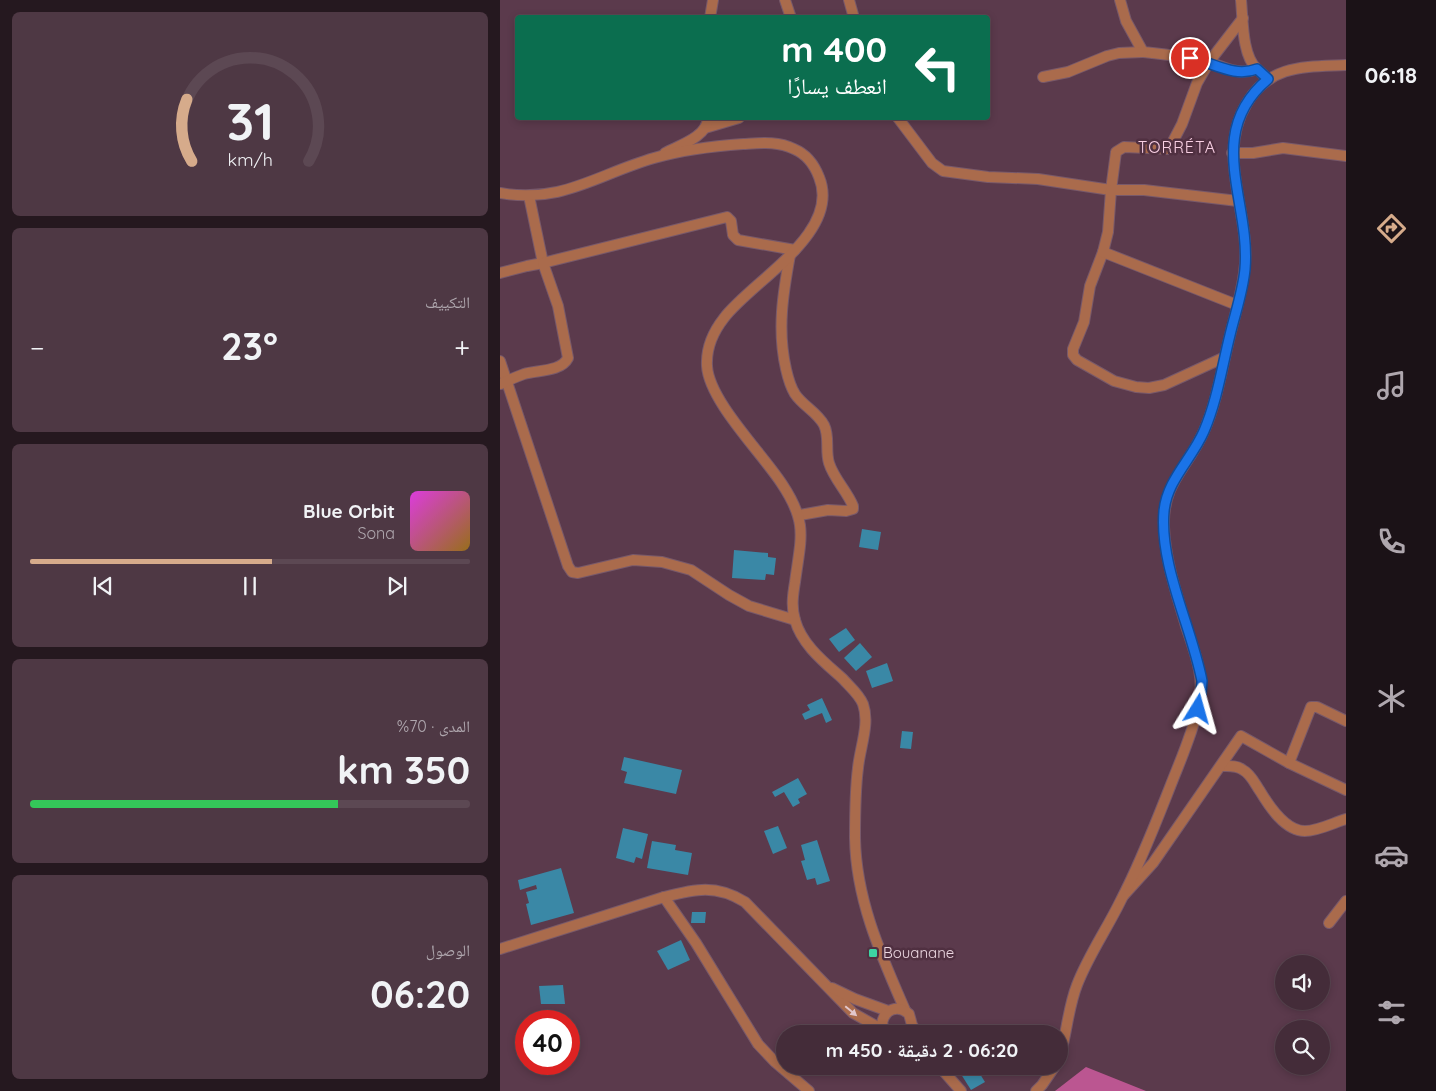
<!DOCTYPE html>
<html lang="ar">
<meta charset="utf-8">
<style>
:root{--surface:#442c39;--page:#4e3844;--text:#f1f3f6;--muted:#afa7ae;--line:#5c4853;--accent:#d6ab8b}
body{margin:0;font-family:Quicksand,"Noto Naskh Arabic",sans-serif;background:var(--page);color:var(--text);direction:rtl;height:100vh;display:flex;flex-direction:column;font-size:19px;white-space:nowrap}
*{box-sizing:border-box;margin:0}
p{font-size:16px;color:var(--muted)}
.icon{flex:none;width:28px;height:28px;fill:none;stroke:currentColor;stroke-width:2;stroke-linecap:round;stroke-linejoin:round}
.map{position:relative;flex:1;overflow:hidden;direction:ltr}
.panel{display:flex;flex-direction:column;gap:12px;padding:12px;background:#25181f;width:500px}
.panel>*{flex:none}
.banner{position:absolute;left:15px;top:15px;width:475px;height:105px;border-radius:5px;box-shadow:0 2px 8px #0003,0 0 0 1px var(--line);direction:rtl;background:#0b6e4f;color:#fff;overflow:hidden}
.tools{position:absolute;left:775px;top:955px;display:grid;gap:10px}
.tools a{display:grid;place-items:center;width:55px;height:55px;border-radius:50%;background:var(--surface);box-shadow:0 2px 8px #0003,0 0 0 1px var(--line);font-size:25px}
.speed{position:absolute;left:15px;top:1010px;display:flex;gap:10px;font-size:25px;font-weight:700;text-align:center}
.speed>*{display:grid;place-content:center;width:65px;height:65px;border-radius:50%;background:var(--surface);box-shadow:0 2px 8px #0003,0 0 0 1px var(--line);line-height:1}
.speed .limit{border:8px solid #d22;background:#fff;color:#111}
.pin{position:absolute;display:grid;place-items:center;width:42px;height:42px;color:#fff;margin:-21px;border:2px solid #fff;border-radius:50%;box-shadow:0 1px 5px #0007}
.me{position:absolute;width:55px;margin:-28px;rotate:8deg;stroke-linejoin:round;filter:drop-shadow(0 0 4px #0008)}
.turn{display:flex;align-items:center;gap:18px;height:105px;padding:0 20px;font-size:22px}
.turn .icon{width:65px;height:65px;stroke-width:2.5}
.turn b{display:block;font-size:35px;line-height:42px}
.big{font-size:38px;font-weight:700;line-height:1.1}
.panel .tile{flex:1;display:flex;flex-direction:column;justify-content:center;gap:8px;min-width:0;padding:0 18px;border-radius:8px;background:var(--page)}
.panel .dial{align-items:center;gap:0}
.dial svg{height:130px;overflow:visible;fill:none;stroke:var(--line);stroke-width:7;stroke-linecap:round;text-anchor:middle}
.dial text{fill:var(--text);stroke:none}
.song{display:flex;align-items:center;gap:15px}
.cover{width:60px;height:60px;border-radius:8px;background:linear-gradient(135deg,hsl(300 70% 55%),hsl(40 70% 35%))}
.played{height:5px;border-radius:2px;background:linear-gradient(90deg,var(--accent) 55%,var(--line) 55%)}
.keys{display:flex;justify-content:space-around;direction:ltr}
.heat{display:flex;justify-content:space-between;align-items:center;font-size:28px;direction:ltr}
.charge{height:8px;border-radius:4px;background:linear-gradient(90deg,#34c759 70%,var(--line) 0)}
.trip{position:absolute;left:276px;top:1025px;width:292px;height:50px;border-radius:25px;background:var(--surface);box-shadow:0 2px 8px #0003,0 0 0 1px var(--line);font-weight:700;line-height:50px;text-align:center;direction:rtl}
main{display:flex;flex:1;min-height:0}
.tabs{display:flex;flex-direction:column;width:90px;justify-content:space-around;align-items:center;background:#1b1217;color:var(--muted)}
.tabs .icon{width:35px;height:35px}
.tabs .selected{color:var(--accent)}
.tabs b{font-size:22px;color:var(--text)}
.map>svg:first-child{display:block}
</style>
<main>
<nav class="tabs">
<b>06:18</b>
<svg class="icon selected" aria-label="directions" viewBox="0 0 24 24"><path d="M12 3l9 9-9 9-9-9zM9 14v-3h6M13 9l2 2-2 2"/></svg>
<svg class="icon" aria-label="music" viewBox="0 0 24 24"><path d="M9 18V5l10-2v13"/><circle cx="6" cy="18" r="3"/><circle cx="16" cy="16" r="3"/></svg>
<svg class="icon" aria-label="phone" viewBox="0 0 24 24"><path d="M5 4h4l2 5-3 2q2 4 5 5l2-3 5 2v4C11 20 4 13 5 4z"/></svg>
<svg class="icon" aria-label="climate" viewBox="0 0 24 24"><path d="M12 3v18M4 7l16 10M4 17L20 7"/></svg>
<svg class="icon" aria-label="car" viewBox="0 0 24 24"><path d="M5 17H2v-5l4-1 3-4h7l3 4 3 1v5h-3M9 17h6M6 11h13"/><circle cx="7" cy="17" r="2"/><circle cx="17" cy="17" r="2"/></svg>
<svg class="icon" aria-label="filters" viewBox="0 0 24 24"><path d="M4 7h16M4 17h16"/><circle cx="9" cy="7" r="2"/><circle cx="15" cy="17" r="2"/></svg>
</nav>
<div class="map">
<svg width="846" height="1091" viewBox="0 0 846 1091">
<rect width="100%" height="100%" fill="#5b3a4c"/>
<path fill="#bb5691" d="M586,1067L646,1091H555Z"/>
<g fill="#3a88a6">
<path d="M362,529L381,532L378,550L359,547Z"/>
<path d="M234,550L268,553V557L276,558L274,575L266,574L265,580L232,578Z"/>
<path d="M346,628L355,640L339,652L329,639Z"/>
<path d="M360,643L372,657L356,671L344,658Z"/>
<path d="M387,663L393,681L372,688L366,671Z"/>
<path d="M322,698L332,720L326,723L322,713L305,720L302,714L310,710L307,705Z"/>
<path d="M402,731L413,732L411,749L400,748Z"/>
<path d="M124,757L182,770L176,794L124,783L127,772L121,770Z"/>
<path d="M298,778L307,794L298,799L300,803L293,807L284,792L275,797L272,792Z"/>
<path d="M278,826L287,848L273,854L264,831Z"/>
<path d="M123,828L148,834L142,859L136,857L134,863L116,858Z"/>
<path d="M317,840L330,881L317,885L315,878L307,880L301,861L305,860L301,845Z"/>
<path d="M152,841L176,845L175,850L192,853L188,875L147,868Z"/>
<path d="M61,868L74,913L31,925L26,904L29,903L26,892L37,889L36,885L20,890L18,880Z"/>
<path d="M192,912H206L205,923H191Z"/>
<path d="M181,940L190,960L168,970L157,951Z"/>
<path d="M63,985L65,1004H41L39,986Z"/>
<path d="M467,1066H475L485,1082L471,1090L459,1071Z"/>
</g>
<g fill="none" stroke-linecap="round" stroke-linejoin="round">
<g stroke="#78596a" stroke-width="12">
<g id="minor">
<path d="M285,0L291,18"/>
<path d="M349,0L354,18"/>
<path d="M620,0L626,21L643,52C662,54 682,56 701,60C721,64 735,77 757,69L768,79"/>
<path d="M741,0C743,20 742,56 757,69"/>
<path d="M210,18L213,0"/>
<path d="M543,77L568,72L607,56L619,53L643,52"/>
<path d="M398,118L432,163L443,171L488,177L538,179L611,190L616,152L624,147L669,149L682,124L697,83L709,62L743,18"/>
<path d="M205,128L239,118"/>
<path d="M165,153C180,145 207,137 208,118"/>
<path d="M732,153H753L783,148L846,156"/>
<path d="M603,252L590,286L584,322L573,349V355L577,360L614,381L636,387L649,388L664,385L725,357"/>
<path d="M290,255C283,293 277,330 286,369C288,378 290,386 295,394C303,406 317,412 324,425C330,437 325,450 329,463C334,479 347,491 353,506V509L346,511L328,510L300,515"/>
<path d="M0,273L27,266L43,263L29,196"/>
<path d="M737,305L603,252L608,232L611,190H644L738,201"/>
<path d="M0,361L68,566L72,572L78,573L133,560L162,562L191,570L229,595L249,606L295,620"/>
<path d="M1,384C8,380 16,377 24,374C37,370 61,372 68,358L58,306L43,263L227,217L231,221L233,235L238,240L295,250"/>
<path d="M789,763L811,707H817L846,721"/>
<path d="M721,766C728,766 737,765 743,770C751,774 755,784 760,791C769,806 785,831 805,831C818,831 833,823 846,819"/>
<path d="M624,895L653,863L741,736L789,763L846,790"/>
<path d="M164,897L196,943L258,1044L275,1062L309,1091"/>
<path d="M829,923L846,901"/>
<path d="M0,949L164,897C195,889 216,884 245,902L353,1013L383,1030"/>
<path d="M332,988L355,999L388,1011"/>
</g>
</g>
<g stroke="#78596a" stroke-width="12">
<g id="tertiary">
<path d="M0,193C62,204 98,174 154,158C182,150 214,146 243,144C261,143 278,141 294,149C306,154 314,164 319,177C342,233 252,281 224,318C213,332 206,348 207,366C209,401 262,453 282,484C308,523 301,537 295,582C293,594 291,607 295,620C302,645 324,662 343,679C350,687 359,694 363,704C370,724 360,747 358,768C355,791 355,815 355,838C356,900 381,955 405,1010"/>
<path d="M387,1034L382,1024C384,1009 398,1004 409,1014L412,1025L418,1034"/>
<path d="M560,1056C567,1032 568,1008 577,985C588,956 607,929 621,900C640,864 655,825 670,787C680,761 692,735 698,708C706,679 695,653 686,626C677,595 665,560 664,527C662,482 688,468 704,431C716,404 721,373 728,344C733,321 741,297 744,273C753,216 714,157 747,103C770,64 806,67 846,65"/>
<path d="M439,1066L461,1091"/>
<path d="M536,1091L542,1085L555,1066"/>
</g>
</g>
<use href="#minor" stroke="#aa6b4c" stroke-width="10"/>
<use href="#tertiary" stroke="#aa6b4c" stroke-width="10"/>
</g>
<defs><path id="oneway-solid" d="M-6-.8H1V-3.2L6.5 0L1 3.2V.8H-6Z" transform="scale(1.25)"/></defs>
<use fill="#e2c7cb" href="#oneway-solid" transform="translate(351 1011) rotate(40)"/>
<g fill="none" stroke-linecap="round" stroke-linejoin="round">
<g stroke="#114b97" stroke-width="12">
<path id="route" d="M690,58C713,62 733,78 757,69L768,79C703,134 751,201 745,269C743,291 735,314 730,335C722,367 717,401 704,431C692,459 667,480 664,511C659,565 692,628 702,681L701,694L698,709"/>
</g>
<use href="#route" stroke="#1a73e8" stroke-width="9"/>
</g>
<rect fill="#3dd4a3" stroke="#503041" stroke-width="2" x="368" y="948" width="10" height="10" rx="2.5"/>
<g text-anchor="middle" stroke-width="5" stroke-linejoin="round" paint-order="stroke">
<g font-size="15" fill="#ecd7e1" stroke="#503041" text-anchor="start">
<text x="383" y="958">Bouanane</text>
</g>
<g font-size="16" letter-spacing="1" fill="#f9d0e4" stroke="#503041">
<text x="677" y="153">TORRÉTA</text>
</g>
</g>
</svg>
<div class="tools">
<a><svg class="icon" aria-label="sound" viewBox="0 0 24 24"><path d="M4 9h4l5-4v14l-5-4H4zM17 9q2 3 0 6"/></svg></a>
<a><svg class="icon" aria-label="search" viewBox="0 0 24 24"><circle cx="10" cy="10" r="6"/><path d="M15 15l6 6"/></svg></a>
</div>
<div class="speed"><div class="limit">40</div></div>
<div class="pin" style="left:690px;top:58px;background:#d93025"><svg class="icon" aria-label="arrive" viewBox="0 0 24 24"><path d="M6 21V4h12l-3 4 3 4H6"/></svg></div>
<svg class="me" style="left:698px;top:709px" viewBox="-20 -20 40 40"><path d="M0-17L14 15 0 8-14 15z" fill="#1a73e8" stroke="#fff" stroke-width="4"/></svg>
<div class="trip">06:20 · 2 دقيقة · 450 m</div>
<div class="banner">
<div class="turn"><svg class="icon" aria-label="left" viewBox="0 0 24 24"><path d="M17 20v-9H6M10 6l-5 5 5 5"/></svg><div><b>400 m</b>انعطف يسارًا</div></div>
</div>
</div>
<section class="panel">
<div class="tile dial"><svg viewBox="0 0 100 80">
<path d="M14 69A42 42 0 1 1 86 69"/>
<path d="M14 69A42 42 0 0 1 11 31" stroke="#d6ab8b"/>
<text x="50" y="56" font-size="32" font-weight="700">31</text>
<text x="50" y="72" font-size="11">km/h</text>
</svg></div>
<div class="tile"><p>التكييف</p>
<div class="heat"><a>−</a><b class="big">23°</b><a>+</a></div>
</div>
<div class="tile">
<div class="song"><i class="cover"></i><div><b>Blue Orbit</b><p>Sona</p></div></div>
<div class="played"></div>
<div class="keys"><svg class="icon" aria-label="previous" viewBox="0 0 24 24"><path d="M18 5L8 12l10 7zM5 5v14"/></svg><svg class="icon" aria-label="pause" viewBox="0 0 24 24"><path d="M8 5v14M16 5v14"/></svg><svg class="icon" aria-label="next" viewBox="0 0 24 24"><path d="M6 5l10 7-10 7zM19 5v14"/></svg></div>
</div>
<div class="tile"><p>المدى · 70%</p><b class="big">350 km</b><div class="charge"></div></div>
<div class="tile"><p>الوصول</p><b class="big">06:20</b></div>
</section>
</main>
